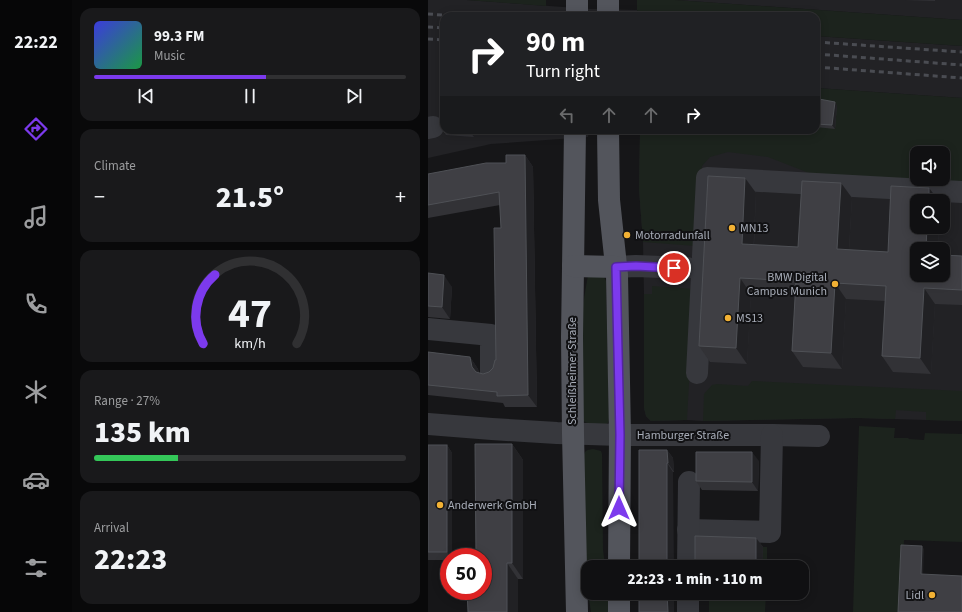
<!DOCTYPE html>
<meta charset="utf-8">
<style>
:root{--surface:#101012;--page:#19191b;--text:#f1f3f6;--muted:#9c9d9f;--line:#303032;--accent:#7c3aed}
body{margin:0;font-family:"Source Sans 3",sans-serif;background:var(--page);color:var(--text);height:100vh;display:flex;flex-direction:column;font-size:15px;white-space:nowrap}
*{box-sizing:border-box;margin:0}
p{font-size:13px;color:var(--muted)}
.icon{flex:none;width:22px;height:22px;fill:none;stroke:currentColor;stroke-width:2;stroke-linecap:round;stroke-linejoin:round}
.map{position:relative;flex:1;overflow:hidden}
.sheet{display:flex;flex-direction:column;gap:8px;padding:8px;background:#09090a;width:356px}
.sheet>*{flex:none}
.top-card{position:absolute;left:12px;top:12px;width:380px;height:122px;border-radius:12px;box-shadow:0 2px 10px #0003,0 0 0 1px var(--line);background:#202124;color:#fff;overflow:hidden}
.tools{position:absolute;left:482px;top:146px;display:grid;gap:8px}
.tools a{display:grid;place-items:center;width:40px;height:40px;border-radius:8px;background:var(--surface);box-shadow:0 2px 10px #0003,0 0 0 1px var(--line);font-size:20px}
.speed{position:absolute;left:12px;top:548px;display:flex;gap:8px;font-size:20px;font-weight:700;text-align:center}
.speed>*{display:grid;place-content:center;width:52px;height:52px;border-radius:50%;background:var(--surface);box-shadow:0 2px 10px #0003,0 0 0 1px var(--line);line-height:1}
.speed .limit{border:6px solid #d22;background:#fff;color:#111}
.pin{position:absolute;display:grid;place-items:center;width:34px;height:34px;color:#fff;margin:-17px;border:2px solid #fff;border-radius:50%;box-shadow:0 1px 4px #0007}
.me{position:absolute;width:44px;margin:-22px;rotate:0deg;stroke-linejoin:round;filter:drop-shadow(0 0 3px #0008)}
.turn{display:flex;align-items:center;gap:14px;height:84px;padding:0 20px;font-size:18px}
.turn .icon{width:52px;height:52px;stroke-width:2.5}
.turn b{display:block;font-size:28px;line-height:34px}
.lanes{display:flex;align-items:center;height:38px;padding:0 20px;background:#0003;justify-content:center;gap:20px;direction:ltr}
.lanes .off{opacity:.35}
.big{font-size:30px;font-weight:800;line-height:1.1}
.sheet .card{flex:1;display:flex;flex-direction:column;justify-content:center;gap:6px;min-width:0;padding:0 14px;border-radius:12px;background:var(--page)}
.sheet .dial{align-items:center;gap:0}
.dial svg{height:104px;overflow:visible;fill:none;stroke:var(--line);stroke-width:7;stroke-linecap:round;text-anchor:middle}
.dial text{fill:var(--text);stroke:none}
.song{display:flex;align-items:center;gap:12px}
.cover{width:48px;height:48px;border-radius:6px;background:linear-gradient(135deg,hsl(240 70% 55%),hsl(140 70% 35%))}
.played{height:4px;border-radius:2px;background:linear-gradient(90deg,var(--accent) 55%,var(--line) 55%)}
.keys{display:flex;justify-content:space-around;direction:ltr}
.heat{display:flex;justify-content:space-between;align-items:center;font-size:22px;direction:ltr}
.charge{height:6px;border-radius:3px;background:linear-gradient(90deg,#34c759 27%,var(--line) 0)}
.trip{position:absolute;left:153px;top:560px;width:228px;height:40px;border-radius:12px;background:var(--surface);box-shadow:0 2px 10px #0003,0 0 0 1px var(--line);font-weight:800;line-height:40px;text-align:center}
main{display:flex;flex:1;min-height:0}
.tabs{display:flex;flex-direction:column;width:72px;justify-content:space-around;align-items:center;background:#060607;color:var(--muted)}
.tabs .icon{width:28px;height:28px}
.tabs .current{color:var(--accent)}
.tabs b{font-size:18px;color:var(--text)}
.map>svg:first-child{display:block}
</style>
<main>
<nav class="tabs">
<b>22:22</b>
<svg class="icon current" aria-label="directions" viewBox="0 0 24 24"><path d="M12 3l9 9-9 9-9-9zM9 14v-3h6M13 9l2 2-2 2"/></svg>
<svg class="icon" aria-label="music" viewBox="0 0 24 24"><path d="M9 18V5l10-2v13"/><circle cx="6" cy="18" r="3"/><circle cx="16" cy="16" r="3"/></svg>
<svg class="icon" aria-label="phone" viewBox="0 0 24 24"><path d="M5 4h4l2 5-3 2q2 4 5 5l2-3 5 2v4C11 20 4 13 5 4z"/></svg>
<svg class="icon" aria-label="climate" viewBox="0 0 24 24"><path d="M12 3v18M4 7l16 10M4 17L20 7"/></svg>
<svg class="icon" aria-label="car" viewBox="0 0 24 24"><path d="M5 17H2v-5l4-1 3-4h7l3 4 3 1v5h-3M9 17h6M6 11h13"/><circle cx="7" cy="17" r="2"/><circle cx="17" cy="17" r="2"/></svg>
<svg class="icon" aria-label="filters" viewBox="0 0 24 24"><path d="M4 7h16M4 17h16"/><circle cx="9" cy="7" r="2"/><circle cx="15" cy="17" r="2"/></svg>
</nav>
<section class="sheet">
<div class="card">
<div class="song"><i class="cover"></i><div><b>99.3 FM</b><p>Music</p></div></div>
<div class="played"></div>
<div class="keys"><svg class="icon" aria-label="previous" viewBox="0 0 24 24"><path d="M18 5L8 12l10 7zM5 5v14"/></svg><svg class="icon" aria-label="pause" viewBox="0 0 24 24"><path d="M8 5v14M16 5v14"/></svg><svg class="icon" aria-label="next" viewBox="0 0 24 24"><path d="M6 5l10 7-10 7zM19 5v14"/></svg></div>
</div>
<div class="card"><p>Climate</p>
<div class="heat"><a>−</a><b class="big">21.5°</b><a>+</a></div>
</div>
<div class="card dial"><svg viewBox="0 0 100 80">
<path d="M14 69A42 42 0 1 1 86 69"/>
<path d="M14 69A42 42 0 0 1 23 16" stroke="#7c3aed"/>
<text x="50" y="56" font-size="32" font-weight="700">47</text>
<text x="50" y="72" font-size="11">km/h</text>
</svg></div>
<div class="card"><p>Range · 27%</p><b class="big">135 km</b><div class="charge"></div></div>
<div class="card"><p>Arrival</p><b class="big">22:23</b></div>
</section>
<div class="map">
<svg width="534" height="612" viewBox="0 0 534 612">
<rect width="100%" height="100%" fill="#161618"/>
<g fill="#222225" fill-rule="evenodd">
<path d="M0,0H39L163,9L209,10L211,16H16V130H161L160,137L63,144L0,158Z"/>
<path d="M237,0H534V20L247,0Z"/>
<path d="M388,36L534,46V98L388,88Z"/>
<path d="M212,130L534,143V421L430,418L275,421L259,420L223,421L218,416L216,408V294L215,242L211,189ZM489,153H515V179H489ZM489,201H515V227H489ZM489,249H515V275H489Z"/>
</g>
<g fill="#1c231d" fill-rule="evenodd">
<path d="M39,0H118V6Z"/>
<path d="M209,0H247L534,20V46L388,36V16H211L209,10Z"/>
<path d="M388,88L534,98V184L394,178L340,157L300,152L282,157L274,166L268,246L215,242L211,189L212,130H388ZM489,153H515V179H489Z"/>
<path d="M160,275H175L178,281L181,418L180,423C173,428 163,425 155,421V304Z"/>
<path d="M224,286L266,289L259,420L223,421L218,416L216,408V294H224Z"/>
<path d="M324,381L534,391V421L498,420V412L468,410L467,419L430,418L275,421L276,394L284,385L289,384L320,386Z"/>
<path d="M431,426L467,428L466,438H480L481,439L496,440L497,433L534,434V542L476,540L473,612H425Z"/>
<path d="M165,449L173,451L174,454L175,549L177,567H160V591L156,562V454C158,449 161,450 165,449Z"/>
<path d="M335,547H339V567H334Z"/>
<path d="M160,593H181V612H163Z"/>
<path d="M271,593H338L337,612H281V595H271Z"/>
</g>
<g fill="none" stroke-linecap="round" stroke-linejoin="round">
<g stroke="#37383d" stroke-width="22">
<path d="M0,128L5,127"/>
<path d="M188,267L208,266L259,268"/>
<path d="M0,329L63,335V373"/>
<path d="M269,373L279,178L534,192"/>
<path d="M0,424L64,429L129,433L192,435H344L391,436"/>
<path d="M260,530L342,532L344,435"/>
<path d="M260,567L261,482"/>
<path d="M260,593V612"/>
</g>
<g stroke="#53555c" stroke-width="22">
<path d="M180,0V16"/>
<path d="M149,16V0"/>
<path d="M147,130L144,337L145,434L149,612"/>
<path d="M180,130L181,200L189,275L192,435L191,567"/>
<path d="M145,266L188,267"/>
<path d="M191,612V593"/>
</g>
<g stroke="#4a4c52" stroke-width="3" stroke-dasharray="5 4" stroke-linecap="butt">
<path d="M0,14L28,16"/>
<path d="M0,27L16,28"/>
<path d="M0,39L16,40"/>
<path d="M388,42L534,52"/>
<path d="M388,54L534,65"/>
<path d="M388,67L534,78"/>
</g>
</g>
<g fill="#323236">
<path d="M477,0H507V1Z"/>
<path d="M409,105L407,129L388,127V111Z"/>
<path d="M16,130H46V137L18,135L16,132Z"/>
<path d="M97,155L105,167L109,407H77L75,403L0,395V352L42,357L50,369L51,373L55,374L61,372L65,368L68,360L73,228L72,205L0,218V174L78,163Z"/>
<path d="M280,176L317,178L328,193L326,245L370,247L374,181L413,183L424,198L421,250L460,252L463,186L501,188L511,201H489V227H511L510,249H489V275H515V255L534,256V305L507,304L503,374L465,372L454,356L457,301L418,299L414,369L375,367L364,351L367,296L323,294L319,364L282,362L271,346Z"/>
<path d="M0,273L24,287L22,319L0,317Z"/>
<path d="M84,444L95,460V579H90V612H40Z"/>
<path d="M0,445H19L24,453V557H21V560H0Z"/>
<path d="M239,450L245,458L246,472H245L211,567Z"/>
<path d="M331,461L330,491L274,490L268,481Z"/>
<path d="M328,538L335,547L334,567H268L267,565Z"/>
</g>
<g fill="#212124">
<path d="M407,102L409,105L407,129L404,125Z"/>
<path d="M44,130H46V137L43,133Z"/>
<path d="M97,155L105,167L109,407L100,395Z"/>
<path d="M317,178L328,193L325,259L314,244Z"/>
<path d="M413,183L424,198L420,265L409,249Z"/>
<path d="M501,188L511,201H501Z"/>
<path d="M499,227H511L510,249H498Z"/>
<path d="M16,275L24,287L22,319L14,307Z"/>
<path d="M312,278L323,294L319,364L308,348Z"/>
<path d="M407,283L418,299L414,369L403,353Z"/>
<path d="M496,288L507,304L503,374L492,358Z"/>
<path d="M42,357L50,369L52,379L44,367Z"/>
<path d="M84,444L95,460V579L84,563Z"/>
<path d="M19,445L24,453V557H22L19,552Z"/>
<path d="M239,450L245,458L246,472L240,463Z"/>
<path d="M324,452L331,461L330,491L324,482Z"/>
<path d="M239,463L245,472L246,567H239Z"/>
<path d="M328,538L335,547L334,567H328Z"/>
<path d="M494,546L496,549L495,577L493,574Z"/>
<path d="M79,563L90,579V612H79Z"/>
<path d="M239,593H246V612H240Z"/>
</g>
<g fill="#3f3f44" stroke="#4f5156">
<path d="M391,99L407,102L404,125L388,124V111H389Z"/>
<path d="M16,126V130H44L43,133L16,132Z"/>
<path d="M78,155H97L100,395L69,396V392L0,385V352L42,357L44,367L48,372L55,374L61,372L65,368L67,360H68L66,228H73L71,192L0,205V174L58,163H78Z"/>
<path d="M280,176L317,178L314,244L370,247L374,181L413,183L409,249L460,252L463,186L501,188V201H489V227H499L498,249H489V275H515V255L534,256V290L496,288L492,358L454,356L458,286L407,283L403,353L364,351L368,281L312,278L308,348L271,346Z"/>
<path d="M0,273L16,275L14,307L0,306Z"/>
<path d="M47,444H84V563H79V612H40L39,591H55V557H48Z"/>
<rect x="0" y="445" width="19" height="107"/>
<path d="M211,450H239L240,463H239V567H211Z"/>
<path d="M268,452H324V482L268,481Z"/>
<path d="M267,536L328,538V567L267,565Z"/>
<path d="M473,545L494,546L493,574L534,576V612H470Z"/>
<path d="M211,593H239L240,612H211Z"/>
</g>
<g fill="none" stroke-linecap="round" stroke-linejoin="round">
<g stroke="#51269a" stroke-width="10">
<path id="route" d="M191,508L192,435L188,267L208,266L246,268"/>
</g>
<use href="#route" stroke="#7c3aed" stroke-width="7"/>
</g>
<g fill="#f2b134" stroke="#111113" stroke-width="1.5">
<circle cx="304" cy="228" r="4"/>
<circle cx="199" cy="235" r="4"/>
<circle cx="407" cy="284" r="4"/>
<circle cx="300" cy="318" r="4"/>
<circle cx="12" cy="505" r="4"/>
<circle cx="504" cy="595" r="4"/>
</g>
<g text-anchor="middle" stroke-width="4" stroke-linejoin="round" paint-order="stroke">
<g font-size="12" fill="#a8adb8" stroke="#111113" text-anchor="start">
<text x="312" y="232">MN13</text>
<text x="207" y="239">Motorradunfall</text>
<text x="399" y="281" text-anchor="end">BMW Digital<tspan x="399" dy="14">Campus Munich</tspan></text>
<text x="308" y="322">MS13</text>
<text x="20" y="509">Anderwerk GmbH</text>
<text x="496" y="599" text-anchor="end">Lidl</text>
</g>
<g font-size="12" fill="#a8adb8" stroke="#111113">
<text transform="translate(144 371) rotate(-90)" y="4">Schleißheimer Straße</text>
<text x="255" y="439">Hamburger Straße</text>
</g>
</g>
</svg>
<div class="tools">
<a><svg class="icon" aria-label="sound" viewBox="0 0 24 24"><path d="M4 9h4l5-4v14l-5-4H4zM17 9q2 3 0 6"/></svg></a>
<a><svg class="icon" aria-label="search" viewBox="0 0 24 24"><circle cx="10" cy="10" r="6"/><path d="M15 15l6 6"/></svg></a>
<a><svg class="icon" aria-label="layers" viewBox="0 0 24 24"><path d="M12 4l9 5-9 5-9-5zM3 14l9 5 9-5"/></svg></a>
</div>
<div class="speed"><div class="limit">50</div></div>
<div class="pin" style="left:246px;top:268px;background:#d93025"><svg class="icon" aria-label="arrive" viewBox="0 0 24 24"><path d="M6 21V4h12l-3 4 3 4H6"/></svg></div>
<svg class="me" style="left:191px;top:508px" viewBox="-20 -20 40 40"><path d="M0-17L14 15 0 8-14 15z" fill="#7c3aed" stroke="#fff" stroke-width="4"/></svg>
<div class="trip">22:23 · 1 min · 110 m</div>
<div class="top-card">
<div class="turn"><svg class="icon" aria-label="right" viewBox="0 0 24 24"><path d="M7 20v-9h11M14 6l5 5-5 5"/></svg><div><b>90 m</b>Turn right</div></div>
<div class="lanes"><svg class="icon off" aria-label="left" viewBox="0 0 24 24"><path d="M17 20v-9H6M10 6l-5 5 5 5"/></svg><svg class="icon off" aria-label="ahead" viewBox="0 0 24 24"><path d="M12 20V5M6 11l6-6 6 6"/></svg><svg class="icon off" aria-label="ahead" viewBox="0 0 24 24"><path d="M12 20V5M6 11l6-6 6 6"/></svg><svg class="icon" aria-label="right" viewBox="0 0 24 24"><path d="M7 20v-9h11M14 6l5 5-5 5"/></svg></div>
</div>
</div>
</main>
